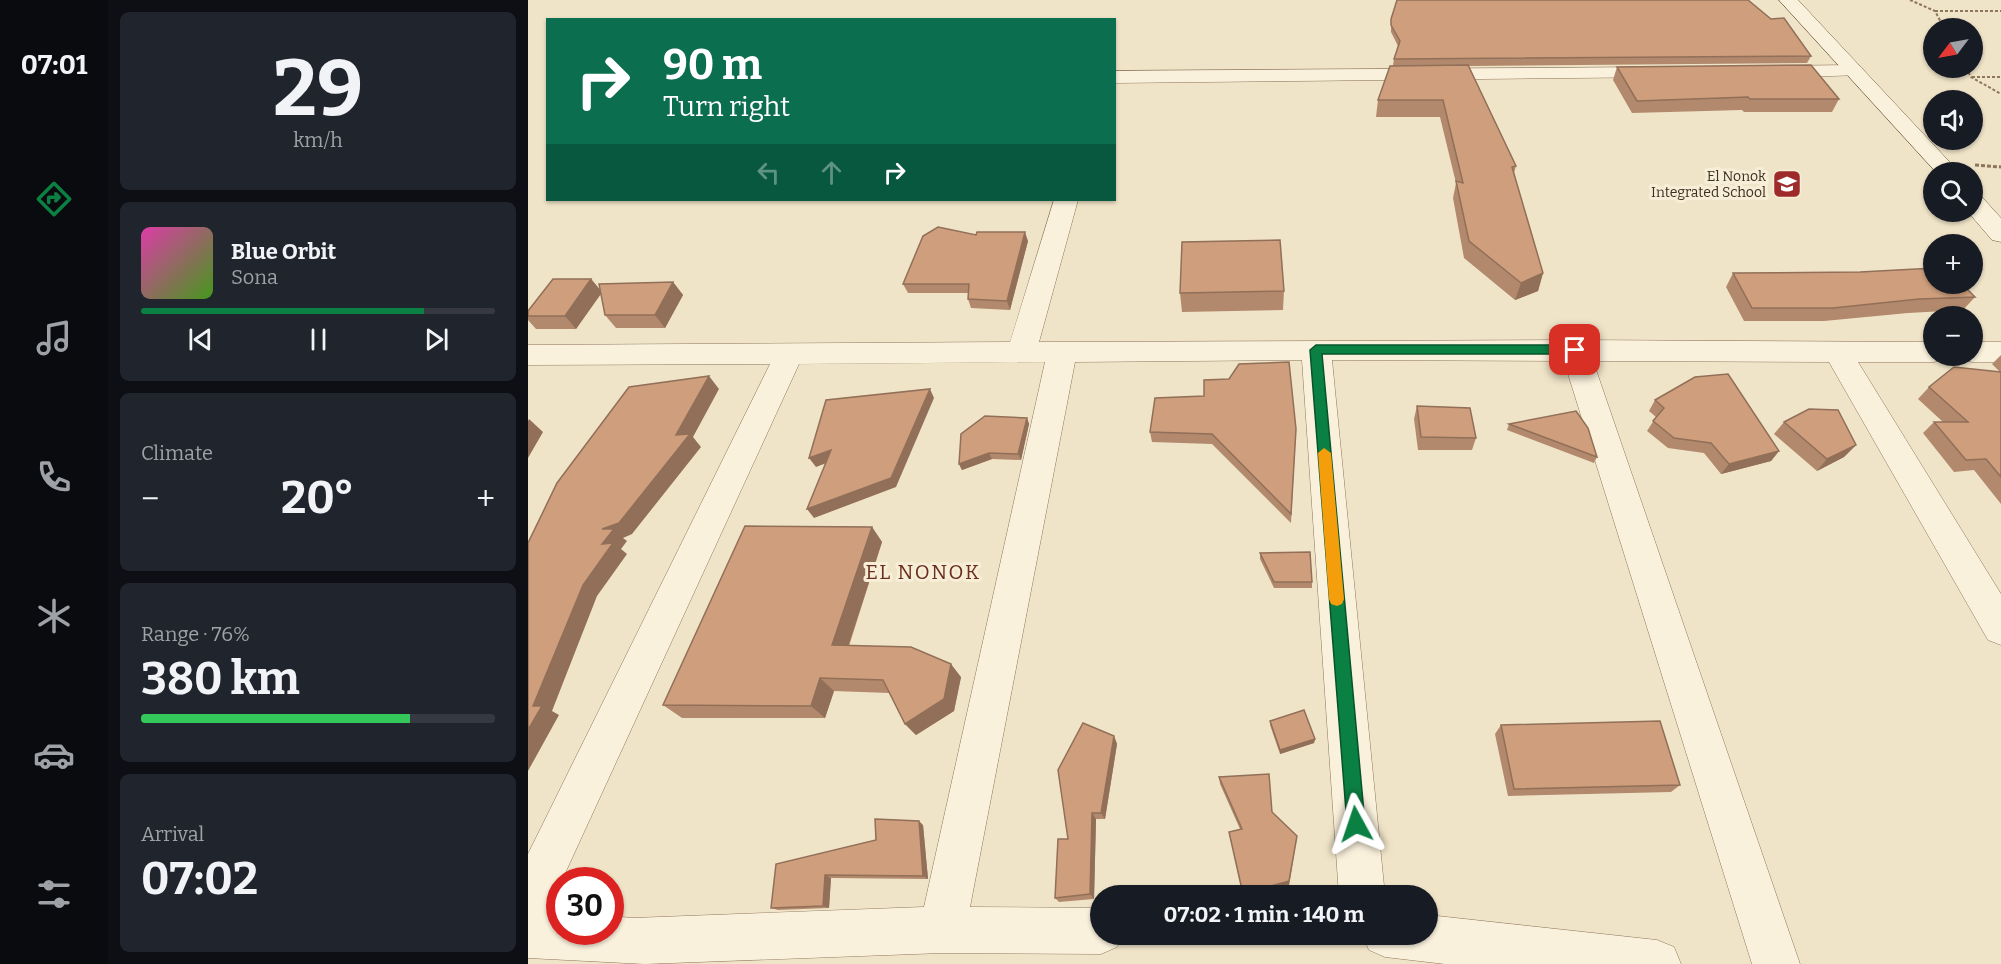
<!DOCTYPE html>
<meta charset="utf-8">
<style>
:root{--surface:#171b24;--page:#20242c;--text:#f1f3f6;--muted:#9ea1a6;--line:#363941;--accent:#0b8043}
body{margin:0;font-family:Bitter,serif;background:var(--page);color:var(--text);height:100vh;display:flex;flex-direction:column;font-size:22px;white-space:nowrap}
*{box-sizing:border-box;margin:0}
p{font-size:20px;color:var(--muted)}
.icon{flex:none;width:33px;height:33px;fill:none;stroke:currentColor;stroke-width:2;stroke-linecap:round;stroke-linejoin:round}
.map{position:relative;flex:1;overflow:hidden}
.drawer{display:flex;flex-direction:column;gap:12px;padding:12px;background:#0d0f14;width:420px}
.drawer>*{flex:none}
.guide{position:absolute;left:18px;top:18px;width:570px;height:183px;border-radius:0px;box-shadow:0 2px 4px #0004;background:#0b6e4f;color:#fff;overflow:hidden}
.needle{width:39px;rotate:238deg}
.fabs{position:absolute;left:1395px;top:18px;display:grid;gap:12px}
.fabs a{display:grid;place-items:center;width:60px;height:60px;border-radius:50%;background:var(--surface);box-shadow:0 2px 4px #0004;font-size:30px}
.speed{position:absolute;left:18px;top:867px;display:flex;gap:12px;font-size:30px;font-weight:700;text-align:center}
.speed>*{display:grid;place-content:center;width:78px;height:78px;border-radius:50%;background:var(--surface);box-shadow:0 2px 4px #0004;line-height:1}
.speed .limit{border:9px solid #d22;background:#fff;color:#111}
.pin{position:absolute;display:grid;place-items:center;width:51px;height:51px;color:#fff;margin:-26px;border-radius:12px;box-shadow:0 3px 9px #0006}
.me{position:absolute;width:66px;margin:-33px;rotate:355deg;stroke-linejoin:round;filter:drop-shadow(0 0 4px #0008)}
.turn{display:flex;align-items:center;gap:21px;height:126px;padding:0 18px;font-size:27px}
.turn .icon{width:78px;height:78px;stroke-width:2.5}
.turn b{display:block;font-size:42px;line-height:51px}
.lanes{display:flex;align-items:center;height:57px;padding:0 18px;background:#0003;justify-content:center;gap:30px;direction:ltr}
.lanes .off{opacity:.35}
.big{font-size:45px;font-weight:700;line-height:1.1}
.drawer .tile{flex:1;display:flex;flex-direction:column;justify-content:center;gap:9px;min-width:0;padding:0 21px;border-radius:9px;background:var(--page)}
.drawer .dial{align-items:center;gap:0}
.dial b{font-size:78px;line-height:1}
.song{display:flex;align-items:center;gap:18px}
.cover{width:72px;height:72px;border-radius:9px;background:linear-gradient(135deg,hsl(320 70% 55%),hsl(100 70% 35%))}
.played{height:6px;border-radius:3px;background:linear-gradient(90deg,var(--accent) 80%,var(--line) 80%)}
.keys{display:flex;justify-content:space-around;direction:ltr}
.heat{display:flex;justify-content:space-between;align-items:center;font-size:33px;direction:ltr}
.charge{height:9px;border-radius:4px;background:linear-gradient(90deg,#34c759 76%,var(--line) 0)}
.trip{position:absolute;left:562px;top:885px;width:348px;height:60px;border-radius:30px;background:var(--surface);box-shadow:0 2px 4px #0004;font-weight:700;line-height:60px;text-align:center}
main{display:flex;flex:1;min-height:0}
.tab-bar{display:flex;flex-direction:column;width:108px;justify-content:space-around;align-items:center;background:#090b0e;color:var(--muted)}
.tab-bar .icon{width:42px;height:42px}
.tab-bar .active{color:var(--accent)}
.tab-bar b{font-size:27px;color:var(--text)}
.map>svg:first-child{display:block}
</style>
<main>
<nav class="tab-bar">
<b>07:01</b>
<svg class="icon active" aria-label="directions" viewBox="0 0 24 24"><path d="M12 3l9 9-9 9-9-9zM9 14v-3h6M13 9l2 2-2 2"/></svg>
<svg class="icon" aria-label="music" viewBox="0 0 24 24"><path d="M9 18V5l10-2v13"/><circle cx="6" cy="18" r="3"/><circle cx="16" cy="16" r="3"/></svg>
<svg class="icon" aria-label="phone" viewBox="0 0 24 24"><path d="M5 4h4l2 5-3 2q2 4 5 5l2-3 5 2v4C11 20 4 13 5 4z"/></svg>
<svg class="icon" aria-label="climate" viewBox="0 0 24 24"><path d="M12 3v18M4 7l16 10M4 17L20 7"/></svg>
<svg class="icon" aria-label="car" viewBox="0 0 24 24"><path d="M5 17H2v-5l4-1 3-4h7l3 4 3 1v5h-3M9 17h6M6 11h13"/><circle cx="7" cy="17" r="2"/><circle cx="17" cy="17" r="2"/></svg>
<svg class="icon" aria-label="filters" viewBox="0 0 24 24"><path d="M4 7h16M4 17h16"/><circle cx="9" cy="7" r="2"/><circle cx="15" cy="17" r="2"/></svg>
</nav>
<section class="drawer">
<div class="tile dial"><b>29</b><p>km/h</p></div>
<div class="tile">
<div class="song"><i class="cover"></i><div><b>Blue Orbit</b><p>Sona</p></div></div>
<div class="played"></div>
<div class="keys"><svg class="icon" aria-label="previous" viewBox="0 0 24 24"><path d="M18 5L8 12l10 7zM5 5v14"/></svg><svg class="icon" aria-label="pause" viewBox="0 0 24 24"><path d="M8 5v14M16 5v14"/></svg><svg class="icon" aria-label="next" viewBox="0 0 24 24"><path d="M6 5l10 7-10 7zM19 5v14"/></svg></div>
</div>
<div class="tile"><p>Climate</p>
<div class="heat"><a>−</a><b class="big">20°</b><a>+</a></div>
</div>
<div class="tile"><p>Range · 76%</p><b class="big">380 km</b><div class="charge"></div></div>
<div class="tile"><p>Arrival</p><b class="big">07:02</b></div>
</section>
<div class="map">
<svg width="1473" height="964" viewBox="0 0 1473 964">
<rect width="100%" height="100%" fill="#f0e4c8"/>
<g fill="none" stroke-linecap="round" stroke-linejoin="round">
<g stroke="#8d765c" stroke-width="1">
<g id="street">
<path d="M1326,65L1333,67L1336,71L1333,75L1244,78L1237,76L1234,72L1237,68L1244,66Z"/>
<path d="M1132,67L1139,69L1142,73L1139,77L586,83V71Z"/>
<path d="M526,200H550L511,342L1047,340L1406,342V356H1418L1416,359L1406,362H1330L1473,594V645L1460,640L1301,362L1065,361L1272,964H1224L1036,361L804,360L857,896H811L774,360L547,362L442,907L573,908V934H595L589,947L573,954L414,953L117,964L0,958V854L242,364L0,365V345L482,342ZM517,362L396,907L105,918L82,916V932H32V913H19L32,886V880H34L271,364Z"/>
<path d="M1444,342H1473V362H1444L1434,359L1432,356H1444Z"/>
<path d="M900,915L1129,940L1146,947L1153,964H917L857,957L841,950L834,934H900Z"/>
</g>
</g>
<g stroke="#6f573f" stroke-width="1">
<g id="secondary">
<path d="M1251,0H1270L1431,172H1408Z"/>
<path d="M1444,194L1453,196L1473,218V242L1464,240L1440,212H1444Z"/>
</g>
</g>
<g stroke="#8d765c" stroke-width="2" stroke-dasharray="3 2" stroke-linecap="butt">
<path d="M1382,0L1407,11L1416,28"/>
<path d="M1407,11H1473"/>
<path d="M1438,68L1443,77L1473,94"/>
<path d="M1444,77H1473"/>
</g>
<path stroke="#8d765c" stroke-width="3" stroke-dasharray="4 2" stroke-linecap="butt" d="M1447,165L1473,167"/>
<use href="#street" fill="#faf1dc" fill-rule="evenodd"/>
<use href="#secondary" fill="#faf1dc" fill-rule="evenodd"/>
</g>
<g fill="#b2896c">
<path d="M863,19L1283,56L1279,63L941,66L988,166L986,173L1015,273L1010,291L987,300L936,258L925,198L928,183L912,117H848L850,100L865,65L866,59L870,46L863,32Z"/>
<path d="M1089,67L1311,99L1304,112H1216L1214,110L1104,113L1085,80Z"/>
<path d="M448,235L500,241L482,310L443,308L440,299V293H380L375,284Z"/>
<path d="M1205,273L1447,297L1435,310L1380,313L1296,321H1216L1198,287Z"/>
<path d="M63,279L72,290L145,282L155,295L137,328H88L77,315L73,294L48,329H8L0,320V311Z"/>
<path d="M756,291L755,310L654,312L652,293Z"/>
<path d="M1473,355V504L1446,470L1426,472L1395,433L1406,422H1415L1390,399L1401,387L1472,372L1464,364Z"/>
<path d="M1127,400L1251,451L1243,461L1193,474L1176,453L1140,448L1119,431L1128,417L1121,411Z"/>
<path d="M889,406L948,438L944,450H890L886,419Z"/>
<path d="M499,418L501,424L493,460L464,459L434,470L431,464Z"/>
<path d="M1256,422L1328,445L1316,457L1289,471L1246,434Z"/>
<path d="M981,424L1069,457L1066,463L979,430Z"/>
<path d="M768,429L763,523L684,444L624,442L622,432Z"/>
<path d="M344,527L354,542L321,646L433,677L426,711L388,735L377,724L361,693L306,691L297,718H154L135,705Z"/>
<path d="M732,553L784,582V588H746L732,559Z"/>
<path d="M742,721L787,739L786,743L752,754L742,725Z"/>
<path d="M973,725L1152,785L1143,792L980,796L967,734Z"/>
<path d="M586,736L589,744L577,819H568L566,899L531,902L527,898Z"/>
<path d="M691,777L744,812L761,886L726,896H715L701,832L712,829L692,784Z"/>
<path d="M395,825L400,879L303,878L301,908L250,910L243,908L348,840Z"/>
</g>
<g fill="#916f58">
<path d="M497,232L500,241L482,310L479,301Z"/>
<path d="M1015,273L1010,291L987,300L993,283Z"/>
<path d="M63,279L74,292L48,329L37,316Z"/>
<path d="M145,282L155,295L137,328L127,315Z"/>
<path d="M181,376L191,389L165,437L173,447L104,534L95,538L99,541L93,549L99,554L69,596L24,711L31,715L0,771V730L5,706L55,585L74,544V529Z"/>
<path d="M402,389L406,398L368,487L286,518L279,509Z"/>
<path d="M499,418L501,424L493,460L490,454Z"/>
<path d="M1,419L15,432L0,458V421Z"/>
<path d="M1328,445L1316,457L1289,471L1299,459Z"/>
<path d="M303,450L309,459L288,467L281,458Z"/>
<path d="M1251,451L1243,461L1193,474L1201,464Z"/>
<path d="M461,453L464,459L434,470L431,464Z"/>
<path d="M344,527L354,542L316,659L304,645Z"/>
<path d="M423,664L433,677L426,711L388,735L377,724Z"/>
<path d="M292,678L306,691L297,718L283,706Z"/>
<path d="M586,736L589,744L577,819L573,813Z"/>
<path d="M787,739L786,743L752,754V750Z"/>
<path d="M564,813L568,819L566,899L562,894Z"/>
<path d="M391,821L395,825L400,879L395,876Z"/>
<path d="M769,836L761,886L726,896H715V894Z"/>
<path d="M297,875L303,878L301,908L295,906Z"/>
</g>
<g fill="#cf9f7d" stroke="#916f58" stroke-width="1.5">
<path d="M869,0H1220L1243,19L1256,18L1283,56L866,59L872,41L863,25V19Z"/>
<path d="M940,65L988,166L984,167L1015,273L993,283L941,241L928,181L935,183L915,100H850L862,66Z"/>
<path d="M1283,65L1311,99H1222L1220,97L1109,101L1089,67Z"/>
<path d="M410,227L448,235L449,232H497L479,301L440,299L441,284H375L395,236Z"/>
<path d="M752,240L756,291L652,293L654,242Z"/>
<path d="M1406,268V284H1434L1447,297L1391,299L1305,308H1224L1205,273L1332,272Z"/>
<path d="M25,279H63L37,316H0V311Z"/>
<path d="M145,282L127,315H77L71,284Z"/>
<path d="M761,362L768,429L763,514L684,434L622,432L627,398L676,396V380L701,379L711,364Z"/>
<path d="M1426,367L1473,372V477L1458,459L1438,460L1406,422H1440L1401,387Z"/>
<path d="M1200,374L1251,451L1201,464L1183,443L1146,438L1125,421L1136,408L1127,400L1167,377Z"/>
<path d="M181,376L148,435L162,434L91,523L74,529H86L74,544L85,543L55,585L5,706H14L0,730V543L29,483L101,387Z"/>
<path d="M402,389L363,478L279,509L303,450L281,458L298,400Z"/>
<path d="M889,406L942,408L948,438L893,437Z"/>
<path d="M1281,409L1310,410L1328,445L1299,459L1256,422Z"/>
<path d="M1048,411L1060,428L1069,457L981,424Z"/>
<path d="M457,416L499,418L490,454L461,453L431,464L433,434Z"/>
<path d="M217,526L344,527L304,645L383,647L423,664L416,699L377,724L355,680L292,678L283,706L135,705Z"/>
<path d="M782,552L784,582H746L732,553Z"/>
<path d="M776,710L787,739L752,750L742,721Z"/>
<path d="M1132,721L1152,785L986,789L973,725Z"/>
<path d="M555,723L586,736L573,813H564L562,894L527,898L530,839H540L530,770Z"/>
<path d="M741,774L744,812L769,836L761,881L715,894L701,832L714,829L691,777Z"/>
<path d="M347,819L391,821L395,876L297,875L295,906L243,908L248,864L348,840Z"/>
</g>
<path fill="#0b8043" stroke="#07532c" stroke-width="1.5" d="M788,345H1047L1053,350L1047,354H794L837,824L834,831L828,833L822,831L819,824L782,350Z"/>
<path fill="#f59e0b" d="M796,448L803,453L816,599L814,604L809,606L803,604L801,599L790,453Z"/>
<defs>
<g id="school-square" transform="scale(1.5)"><rect x="-9" y="-9" width="18" height="18" rx="4" fill="#9e2a2b" stroke="#f7eed8"/><path d="M0-5L7-2L0 1L-7-2ZM-4 1L0 2.5L4 1V4Q0 6-4 4Z" fill="#fff"/></g>
</defs>
<g fill-rule="evenodd">
<use href="#school-square" x="1259" y="184"/>
</g>
<g text-anchor="middle" stroke-width="6" stroke-linejoin="round" paint-order="stroke">
<g font-size="14" fill="#3d2e20" stroke="#f7eed8" text-anchor="end">
<text x="1238" y="181">El Nonok<tspan x="1238" dy="16">Integrated School</tspan></text>
</g>
<g font-size="20" letter-spacing="1.5" fill="#6b2e1e" stroke="#f7eed8">
<text x="395" y="579">EL NONOK</text>
</g>
</g>
</svg>
<div class="fabs">
<a><svg class="needle" viewBox="-14 -14 28 28"><path d="M0-13l5 13h-10z" fill="#e53935"/><path d="M0 13l5-13h-10z" fill="#9ea1a6"/></svg></a>
<a><svg class="icon" aria-label="sound" viewBox="0 0 24 24"><path d="M4 9h4l5-4v14l-5-4H4zM17 9q2 3 0 6"/></svg></a>
<a><svg class="icon" aria-label="search" viewBox="0 0 24 24"><circle cx="10" cy="10" r="6"/><path d="M15 15l6 6"/></svg></a>
<a>+</a>
<a>−</a>
</div>
<div class="speed"><div class="limit">30</div></div>
<div class="pin" style="left:1047px;top:350px;background:#d93025"><svg class="icon" aria-label="arrive" viewBox="0 0 24 24"><path d="M6 21V4h12l-3 4 3 4H6"/></svg></div>
<svg class="me" style="left:828px;top:824px" viewBox="-20 -20 40 40"><path d="M0-17L14 15 0 8-14 15z" fill="#0b8043" stroke="#fff" stroke-width="4"/></svg>
<div class="trip">07:02 · 1 min · 140 m</div>
<div class="guide">
<div class="turn"><svg class="icon" aria-label="right" viewBox="0 0 24 24"><path d="M7 20v-9h11M14 6l5 5-5 5"/></svg><div><b>90 m</b>Turn right</div></div>
<div class="lanes"><svg class="icon off" aria-label="left" viewBox="0 0 24 24"><path d="M17 20v-9H6M10 6l-5 5 5 5"/></svg><svg class="icon off" aria-label="ahead" viewBox="0 0 24 24"><path d="M12 20V5M6 11l6-6 6 6"/></svg><svg class="icon" aria-label="right" viewBox="0 0 24 24"><path d="M7 20v-9h11M14 6l5 5-5 5"/></svg></div>
</div>
</div>
</main>
